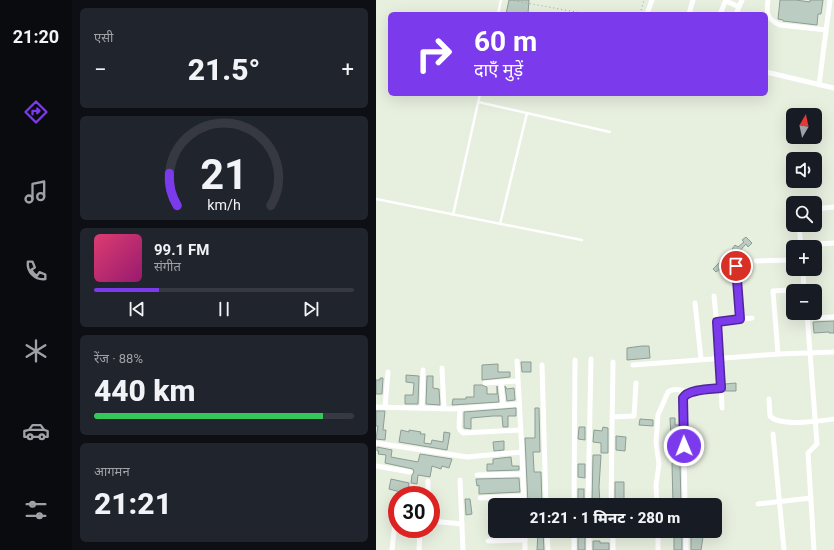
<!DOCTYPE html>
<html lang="hi">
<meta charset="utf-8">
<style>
:root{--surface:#171b24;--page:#20242c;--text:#f1f3f6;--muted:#9ea1a6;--line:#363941;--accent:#7c3aed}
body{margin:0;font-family:Roboto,"Noto Sans Devanagari",sans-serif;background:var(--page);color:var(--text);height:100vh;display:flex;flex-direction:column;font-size:15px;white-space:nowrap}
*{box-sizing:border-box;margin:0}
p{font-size:13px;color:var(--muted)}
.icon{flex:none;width:22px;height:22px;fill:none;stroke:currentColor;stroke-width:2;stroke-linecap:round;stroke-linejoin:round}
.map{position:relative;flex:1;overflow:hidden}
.sheet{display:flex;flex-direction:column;gap:8px;padding:8px;background:#0d0f14;width:304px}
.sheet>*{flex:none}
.guide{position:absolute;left:12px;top:12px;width:380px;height:84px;border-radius:6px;box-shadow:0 4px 16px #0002;background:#7c3aed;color:#fff;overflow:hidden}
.needle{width:26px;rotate:9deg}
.buttons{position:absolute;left:410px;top:108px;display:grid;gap:8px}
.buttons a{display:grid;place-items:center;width:36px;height:36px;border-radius:6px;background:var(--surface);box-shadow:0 4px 16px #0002;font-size:20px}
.speed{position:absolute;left:12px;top:486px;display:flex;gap:8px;font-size:20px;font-weight:700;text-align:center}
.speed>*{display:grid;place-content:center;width:52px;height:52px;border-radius:50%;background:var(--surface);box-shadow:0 4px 16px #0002;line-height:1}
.speed .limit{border:6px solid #d22;background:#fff;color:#111}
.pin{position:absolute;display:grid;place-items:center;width:34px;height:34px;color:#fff;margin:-17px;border:2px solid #fff;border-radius:50%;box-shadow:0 1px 4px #0007}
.me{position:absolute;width:44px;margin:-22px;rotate:359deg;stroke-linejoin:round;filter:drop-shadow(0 0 3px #0008)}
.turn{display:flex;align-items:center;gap:14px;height:84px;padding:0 20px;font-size:18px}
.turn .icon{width:52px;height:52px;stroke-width:2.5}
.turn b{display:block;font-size:28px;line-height:34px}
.big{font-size:30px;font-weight:800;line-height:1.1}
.sheet .widget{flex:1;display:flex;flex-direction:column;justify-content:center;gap:6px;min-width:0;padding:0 14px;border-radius:6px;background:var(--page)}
.sheet .dial{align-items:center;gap:0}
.dial svg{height:104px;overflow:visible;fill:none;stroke:var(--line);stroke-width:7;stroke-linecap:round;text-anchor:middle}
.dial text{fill:var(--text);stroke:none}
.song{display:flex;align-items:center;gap:12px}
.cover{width:48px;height:48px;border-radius:6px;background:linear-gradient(135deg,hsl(340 70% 55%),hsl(320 70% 35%))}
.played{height:4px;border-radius:2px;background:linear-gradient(90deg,var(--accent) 25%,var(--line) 25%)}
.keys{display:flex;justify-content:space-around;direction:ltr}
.heat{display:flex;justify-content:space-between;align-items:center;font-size:22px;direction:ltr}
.charge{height:6px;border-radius:3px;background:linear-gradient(90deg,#34c759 88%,var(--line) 0)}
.trip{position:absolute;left:112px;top:498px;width:234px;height:40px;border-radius:6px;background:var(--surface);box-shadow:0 4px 16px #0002;font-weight:800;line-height:40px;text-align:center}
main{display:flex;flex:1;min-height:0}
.tabs{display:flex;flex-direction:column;width:72px;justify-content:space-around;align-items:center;background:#090b0e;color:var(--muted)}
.tabs .icon{width:28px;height:28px}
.tabs .on{color:var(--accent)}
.tabs b{font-size:18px;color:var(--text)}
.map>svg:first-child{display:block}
</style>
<main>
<nav class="tabs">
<b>21:20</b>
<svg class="icon on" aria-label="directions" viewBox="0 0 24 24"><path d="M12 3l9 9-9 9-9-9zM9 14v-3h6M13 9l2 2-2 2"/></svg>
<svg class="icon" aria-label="music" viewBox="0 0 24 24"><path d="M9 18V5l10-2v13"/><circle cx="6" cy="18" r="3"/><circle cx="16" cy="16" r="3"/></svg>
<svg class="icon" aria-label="phone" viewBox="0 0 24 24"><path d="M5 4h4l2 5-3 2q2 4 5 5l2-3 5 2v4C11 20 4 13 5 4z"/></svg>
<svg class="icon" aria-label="climate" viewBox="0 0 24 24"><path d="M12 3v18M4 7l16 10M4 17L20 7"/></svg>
<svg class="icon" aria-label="car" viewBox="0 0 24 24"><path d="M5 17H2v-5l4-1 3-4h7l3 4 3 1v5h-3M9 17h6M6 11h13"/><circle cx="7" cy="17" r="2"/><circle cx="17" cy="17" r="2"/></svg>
<svg class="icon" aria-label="filters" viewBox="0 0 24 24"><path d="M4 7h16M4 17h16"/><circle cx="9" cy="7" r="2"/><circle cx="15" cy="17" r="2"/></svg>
</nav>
<section class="sheet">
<div class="widget"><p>एसी</p>
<div class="heat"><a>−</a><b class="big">21.5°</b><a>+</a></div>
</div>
<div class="widget dial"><svg viewBox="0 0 100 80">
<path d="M14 69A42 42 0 1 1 86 69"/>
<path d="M14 69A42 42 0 0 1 8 44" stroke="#7c3aed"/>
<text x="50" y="56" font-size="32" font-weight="700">21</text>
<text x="50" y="72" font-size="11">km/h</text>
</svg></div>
<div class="widget">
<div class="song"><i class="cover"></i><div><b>99.1 FM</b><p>संगीत</p></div></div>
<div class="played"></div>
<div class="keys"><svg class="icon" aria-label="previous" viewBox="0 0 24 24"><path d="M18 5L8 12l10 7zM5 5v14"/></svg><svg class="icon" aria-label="pause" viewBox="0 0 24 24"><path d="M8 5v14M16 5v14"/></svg><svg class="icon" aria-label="next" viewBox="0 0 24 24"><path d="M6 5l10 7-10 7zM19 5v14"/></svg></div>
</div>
<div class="widget"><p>रेंज · 88%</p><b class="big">440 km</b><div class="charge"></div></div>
<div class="widget"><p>आगमन</p><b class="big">21:21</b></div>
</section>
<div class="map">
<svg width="458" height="550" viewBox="0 0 458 550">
<rect width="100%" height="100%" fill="#e7efdf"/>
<g fill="#bbccc3" stroke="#8d9d94">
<path d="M133,0H153L152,14H130Z"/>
<path d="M404,0H420L434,2V0H447L445,14H442L441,25L407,21V20L402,19Z"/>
<path d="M370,237L376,243L372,247L370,244L361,254L356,249L359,245L362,247L368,242L366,240Z"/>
<path d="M348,258L352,261L347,265L350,268L346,272L344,269L340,272L337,269Z"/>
<path d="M458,321V333H453V332L438,333L437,322Z"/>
<path d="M266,346H273L274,358L251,360V348Z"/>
<path d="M145,362H155V372H146Z"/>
<path d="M122,364V372H134V377L106,380V365Z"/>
<path d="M30,375L43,376L42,404H29V395H37L38,383L30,382Z"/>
<path d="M51,376H57V388L63,389L64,405L50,404Z"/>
<path d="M4,378H7L6,394H0V380H4Z"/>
<path d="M360,383V391H349V384Z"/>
<path d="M98,385H106L111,387V394H121V386L123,402L76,405L77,399H90V397H98Z"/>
<path d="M129,386L131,389L138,388L139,400L131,401Z"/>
<path d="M140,408V416H132V427H127L126,416H117L95,418V429L88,428V412Z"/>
<path d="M159,408H163L164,452H157L158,470V472H165L166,505H152L149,438H159Z"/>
<path d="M0,411H9L7,430H10L9,440L0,439L2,426H0Z"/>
<path d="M294,418H299V425H304V438H295Z"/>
<path d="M264,419L277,420V426L263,425Z"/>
<path d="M203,427H209V440L202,439Z"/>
<path d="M227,427L232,428V453H225V443L217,442L218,430L226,431Z"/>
<path d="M25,430L33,432V430L45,432L44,434H49L48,443L55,444L56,440L67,442L68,432L74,433L71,450L23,442Z"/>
<path d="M312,433L322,434L321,453H312Z"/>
<path d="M240,436L250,437L249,451L240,450Z"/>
<path d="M128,441V450L118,451L117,442Z"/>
<path d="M1,447L16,450L15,457L42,462L44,454L76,459L73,468L66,466L65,469L56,466L54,477L42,475L41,484L35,483L36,475L38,472L37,469L9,463L10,455L2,454L3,451H1Z"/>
<path d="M217,455H225L223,487L224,505H216Z"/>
<path d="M135,457L136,466H143V470L111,471V464H117V459Z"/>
<path d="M296,463H304L305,505H297Z"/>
<path d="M202,464H209V478L202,477Z"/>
<path d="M143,478L144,492L103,494V485L101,486L100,479Z"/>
<path d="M15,479L33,483L32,494L13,489Z"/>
<path d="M239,482H248V501L239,500Z"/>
<rect x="202" y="489" width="6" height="16"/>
<path d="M89,499H94L96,514L90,515Z"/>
<path d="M144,500V505H125V501Z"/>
<path d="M127,531H145V536L127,537Z"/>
<path d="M162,531H167L168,550H161Z"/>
<path d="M202,531L209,532V550H202Z"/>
<rect x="298" y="531" width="8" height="19"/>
<path d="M315,536L327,537L325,550H315Z"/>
<path d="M217,541H224V543H233V550H217Z"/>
</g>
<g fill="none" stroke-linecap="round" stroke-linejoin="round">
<g stroke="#9fa599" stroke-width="1" stroke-dasharray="1 3" stroke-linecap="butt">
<path d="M134,0L211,14"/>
<path d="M264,14L268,0"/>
</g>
<g stroke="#fff" stroke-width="2.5">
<path d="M122,14L125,0"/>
<path d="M102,102L234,132"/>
<path d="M0,199L206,240"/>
<path d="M77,215L104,94"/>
<path d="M124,224L151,113"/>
</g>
<g stroke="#fff" stroke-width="5">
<path d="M392,0C390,14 391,19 404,25L450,30"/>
<path d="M350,1L363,7"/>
<path d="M271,14L276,0"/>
<path d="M313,14L317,0"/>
<path d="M344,14L350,0"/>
<path d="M360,14L366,0"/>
<path d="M390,72L458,88"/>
<path d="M443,85L454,0"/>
<path d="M439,209L458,207"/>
<path d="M423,225L425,247"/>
<path d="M425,245L458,243"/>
<path d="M380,261L417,260"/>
<path d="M360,265L364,319"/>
<path d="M427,269L428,291"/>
<path d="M338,296L344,358L346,408"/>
<path d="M319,303L325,359"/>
<path d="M431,313L441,444L432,453L438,550"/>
<path d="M431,318L458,317"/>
<path d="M341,322L376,318"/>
<path d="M402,354L397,291L428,289"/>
<path d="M141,361L146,452L148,505"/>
<path d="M166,365L170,505"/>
<path d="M257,365L402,354L458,352"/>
<path d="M66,368L68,408"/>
<path d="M125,382L127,405"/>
<path d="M109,383L142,381"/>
<path d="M393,399L394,416C404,427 444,421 458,419"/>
<path d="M0,407L76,409L143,404"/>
<path d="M9,407L12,372"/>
<path d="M46,408L47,370"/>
<path d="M84,408L83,427L84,430L87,433L145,430"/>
<path d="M236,417L258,416L260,383"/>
<path d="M397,434L408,550"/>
<path d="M0,443L91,457L146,452"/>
<path d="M0,466L34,472"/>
<path d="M101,475L147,474"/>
<path d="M84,480L87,550"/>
<path d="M52,495V481"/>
<path d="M104,498L147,496"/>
<path d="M382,504L435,498"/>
<path d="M198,505L199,360"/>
<path d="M212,505L215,359"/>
<path d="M235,505L237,362"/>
<path d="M281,505L280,485L283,464L280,442L282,415L292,392C297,388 306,389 311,393"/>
<path d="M309,505L307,398L311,393L315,392L345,388"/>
<path d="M114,518H119"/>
<path d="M55,521L86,524"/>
<path d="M149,531V550"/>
<path d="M171,531L172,550"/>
<path d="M198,531V550"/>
<path d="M213,531V550"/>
<path d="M237,531V550"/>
<path d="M282,531V550"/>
<path d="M310,531V550"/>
<path d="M112,541L149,540"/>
<path d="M16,550L21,503"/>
<path d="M43,550L44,529"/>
</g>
</g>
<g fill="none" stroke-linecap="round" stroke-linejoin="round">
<g stroke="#51269a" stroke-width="10">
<path id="route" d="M308,446L307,398C312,389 335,389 345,388L341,322L364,319L360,266"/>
</g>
<use href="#route" stroke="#7c3aed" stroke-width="7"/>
</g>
</svg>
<div class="buttons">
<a><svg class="needle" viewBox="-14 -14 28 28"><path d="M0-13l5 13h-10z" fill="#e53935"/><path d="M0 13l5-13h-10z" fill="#9ea1a6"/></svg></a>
<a><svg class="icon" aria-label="sound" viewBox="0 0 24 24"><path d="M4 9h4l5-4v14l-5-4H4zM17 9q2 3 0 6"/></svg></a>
<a><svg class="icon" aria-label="search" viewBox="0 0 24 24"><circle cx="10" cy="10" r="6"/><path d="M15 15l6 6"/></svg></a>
<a>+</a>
<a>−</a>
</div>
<div class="speed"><div class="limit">30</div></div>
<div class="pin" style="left:360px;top:266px;background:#d93025"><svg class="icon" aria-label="arrive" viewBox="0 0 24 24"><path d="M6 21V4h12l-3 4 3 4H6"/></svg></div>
<svg class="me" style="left:308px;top:446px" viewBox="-20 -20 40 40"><circle r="17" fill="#7c3aed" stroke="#fff" stroke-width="3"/><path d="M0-11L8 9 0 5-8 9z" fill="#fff"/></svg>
<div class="trip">21:21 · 1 मिनट · 280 m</div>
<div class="guide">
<div class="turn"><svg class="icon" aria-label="right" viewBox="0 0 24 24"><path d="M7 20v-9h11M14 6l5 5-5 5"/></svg><div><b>60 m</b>दाएँ मुड़ें</div></div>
</div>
</div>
</main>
